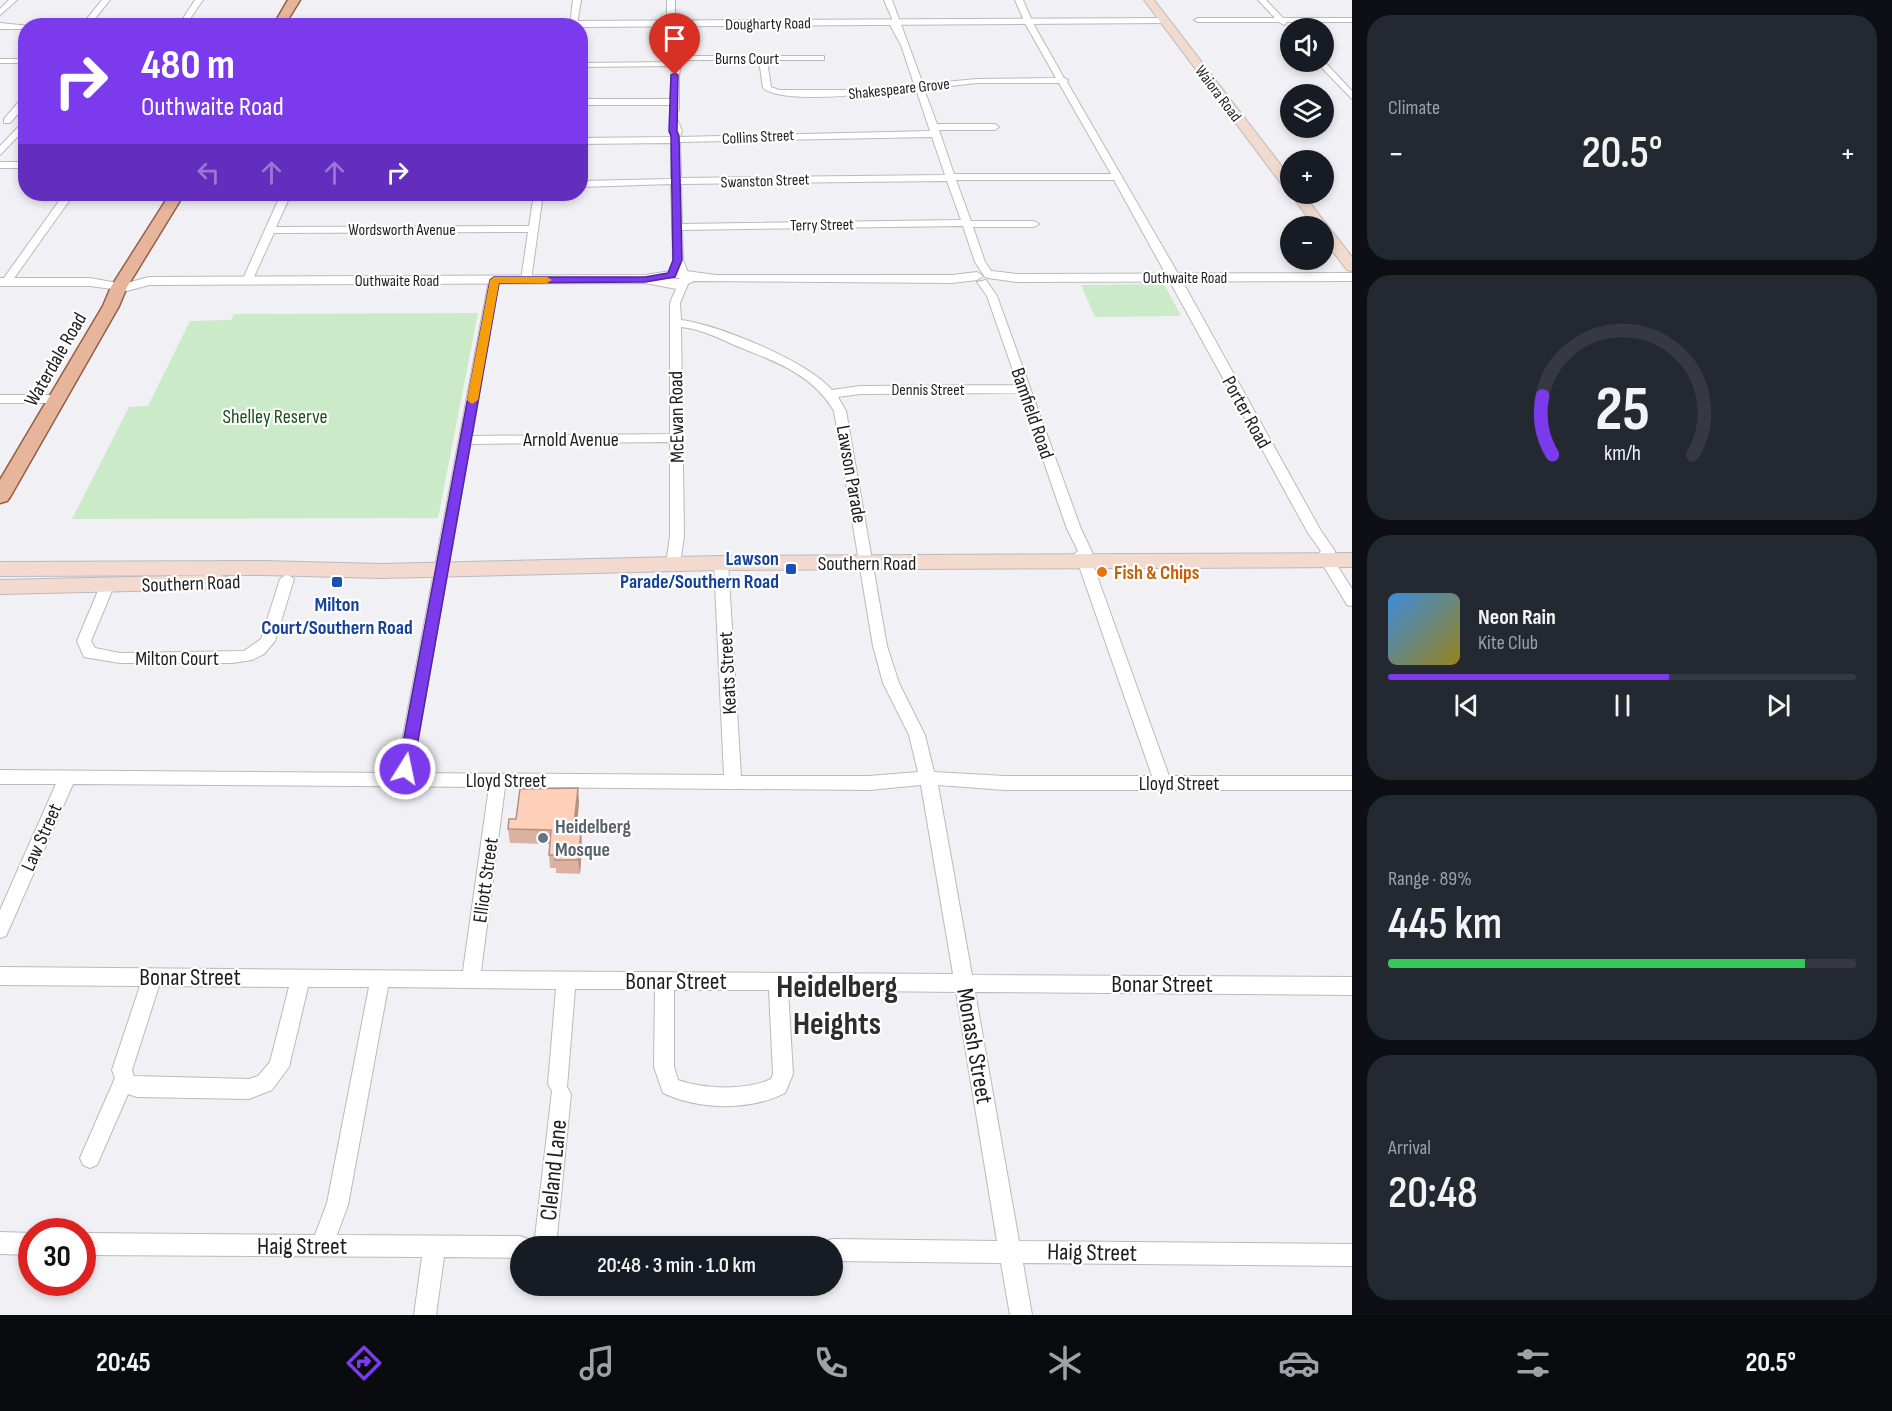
<!DOCTYPE html>
<meta charset="utf-8">
<style>
:root{--surface:#171b24;--page:#242831;--text:#f1f3f6;--muted:#9ea1a6;--line:#363941;--accent:#7c3aed}
body{margin:0;font-family:"Sofia Sans Condensed",sans-serif;background:var(--page);color:var(--text);height:100vh;display:flex;flex-direction:column;font-size:22px;white-space:nowrap}
*{box-sizing:border-box;margin:0}
p{font-size:20px;color:var(--muted)}
.icon{flex:none;width:33px;height:33px;fill:none;stroke:currentColor;stroke-width:2;stroke-linecap:round;stroke-linejoin:round}
.map{position:relative;flex:1;overflow:hidden}
.drawer{display:flex;flex-direction:column;gap:15px;padding:15px;background:#0d0f14;width:540px}
.drawer>*{flex:none}
.top-card{position:absolute;left:18px;top:18px;width:570px;height:183px;border-radius:24px;box-shadow:0 3px 9px #0003;background:#7c3aed;color:#fff;overflow:hidden}
.fabs{position:absolute;left:1280px;top:18px;display:grid;gap:12px}
.fabs a{display:grid;place-items:center;width:54px;height:54px;border-radius:50%;background:var(--surface);box-shadow:0 3px 9px #0003;font-size:30px}
.speed{position:absolute;left:18px;top:1218px;display:flex;gap:12px;font-size:30px;font-weight:700;text-align:center}
.speed>*{display:grid;place-content:center;width:78px;height:78px;border-radius:50%;background:var(--surface);box-shadow:0 3px 9px #0003;line-height:1}
.speed .limit{border:9px solid #d22;background:#fff;color:#111}
.pin{position:absolute;display:grid;place-items:center;width:51px;height:51px;color:#fff;margin:-62px -26px;border-radius:50% 50% 50% 0;rotate:-45deg;box-shadow:0 0 6px #0007}
.pin .icon{rotate:45deg}
.me{position:absolute;width:66px;margin:-33px;rotate:10deg;stroke-linejoin:round;filter:drop-shadow(0 0 4px #0008)}
.turn{display:flex;align-items:center;gap:21px;height:126px;padding:0 24px;font-size:27px}
.turn .icon{width:78px;height:78px;stroke-width:2.5}
.turn b{display:block;font-size:42px;line-height:51px}
.lanes{display:flex;align-items:center;height:57px;padding:0 24px;background:#0003;justify-content:center;gap:30px;direction:ltr}
.lanes .off{opacity:.35}
.big{font-size:45px;font-weight:600;line-height:1.1}
.drawer .widget{flex:1;display:flex;flex-direction:column;justify-content:center;gap:9px;min-width:0;padding:0 21px;border-radius:24px;background:var(--page)}
.drawer .dial{align-items:center;gap:0}
.dial svg{height:156px;overflow:visible;fill:none;stroke:var(--line);stroke-width:7;stroke-linecap:round;text-anchor:middle}
.dial text{fill:var(--text);stroke:none}
.song{display:flex;align-items:center;gap:18px}
.cover{width:72px;height:72px;border-radius:9px;background:linear-gradient(135deg,hsl(210 70% 55%),hsl(50 70% 35%))}
.played{height:6px;border-radius:3px;background:linear-gradient(90deg,var(--accent) 60%,var(--line) 60%)}
.keys{display:flex;justify-content:space-around;direction:ltr}
.heat{display:flex;justify-content:space-between;align-items:center;font-size:33px;direction:ltr}
.charge{height:9px;border-radius:4px;background:linear-gradient(90deg,#34c759 89%,var(--line) 0)}
.trip{position:absolute;left:510px;top:1236px;width:333px;height:60px;border-radius:30px;background:var(--surface);box-shadow:0 3px 9px #0003;font-weight:600;line-height:60px;text-align:center}
.tab-bar{display:flex;height:96px;justify-content:space-around;align-items:center;background:#090b0e;color:var(--muted)}
.tab-bar .icon{width:42px;height:42px}
.tab-bar .selected{color:var(--accent)}
.tab-bar b{font-size:27px;color:var(--text)}
main{display:flex;flex:1;min-height:0}
.map>svg:first-child{display:block}
</style>
<main>
<div class="map">
<svg width="1352" height="1315" viewBox="0 0 1352 1315">
<rect width="100%" height="100%" fill="#f1f1f5"/>
<g fill="#caeac8">
<path d="M1164,284L1181,316L1095,317L1081,285Z"/>
<path d="M478,313L438,518L72,519L129,407L148,406L190,321L231,320L234,314Z"/>
</g>
<g fill="none" stroke-linecap="round" stroke-linejoin="round">
<g stroke="#bababe" stroke-width="2">
<g id="minor">
<path d="M9,0H17L0,15V9Z"/>
<path d="M102,0H110L89,26H81Z"/>
<path d="M195,0H203L185,26H178Z"/>
<path d="M573,0H581L577,24L570,26Z"/>
<path d="M667,0H675V23L682,24L677,45L683,56H824V60H767L771,87L779,90H852L914,84L901,45L890,25L893,21L884,0H892L923,84L977,79L1056,78L1026,25L1015,0H1023L1034,25L1064,78L1068,80L1067,82L1180,277L1321,531L1335,551V562L1352,589V606L1347,605L1317,555L1321,551L1308,533L1114,180H956L971,221H1034L1039,224L1034,227H973L985,262L994,275L989,278L985,277L975,262L963,226L682,230L683,260L689,275L680,277L673,260L671,184L580,187V181L671,179V143L580,144V138L671,137L674,131L671,123L675,120L678,121L682,131L680,137L930,131L916,89C885,92 785,106 763,88L759,60H682L679,75V110L675,113L671,110V105H580V99H670L672,66L580,67V63L674,62L668,56L670,33L673,26L667,24ZM977,83H1059L1111,174H954L939,130H995L999,127L995,124H937L924,89ZM932,137L945,175L681,178L680,142ZM947,181L961,220L682,224L681,184Z"/>
<path d="M1258,0H1266L1283,18H1352V22H1287L1284,25L1279,22H1198L1194,20L1198,18H1275Z"/>
<rect x="0" y="59" width="26" height="4"/>
<path d="M1323,60L1352,91V99L1316,62Z"/>
<path d="M23,97H26V105L10,123H4V119Z"/>
<path d="M26,119V128L0,155V146Z"/>
<rect x="0" y="162" width="26" height="6"/>
<path d="M64,194H74L10,284H2L1,282Z"/>
<path d="M281,194H291L276,227L529,226L534,194H543L531,280L526,283L521,280L528,232L274,233L252,281L243,283L242,281Z"/>
<path d="M494,277L499,280L472,436L670,434V303L678,284L683,281L688,284L680,303L681,320C719,325 807,361 832,390L860,386L1018,385L987,296L977,282L986,280L997,296L1081,529L1092,552V562L1169,776H1352V790H1005L938,785L972,975L1352,977V995L975,992L1019,1241L1352,1244V1266L1023,1263L1032,1315H1010L1001,1263L832,1261V1246H823L824,1242L832,1239L997,1241L956,992L788,990L793,1074L785,1093C750,1111 699,1110 663,1093L654,1067L655,989H575L567,1087L571,1094L556,1246H534L552,1091L548,1084L556,989L388,987L348,1205L337,1235L520,1236L528,1239L531,1246H520V1258L444,1257L436,1315H414L422,1257L82,1255V1233L315,1235L327,1203L369,987H308L289,1067L272,1090L249,1099L137,1097L128,1094L97,1165L90,1168L83,1165L80,1158L115,1078L112,1070L140,986L0,985V967L463,971L489,787L73,784L6,936L0,938V910L56,784H0V770L396,773L489,280ZM681,327C700,329 717,337 734,345C773,361 812,373 834,411L873,646L883,683L909,735L918,772L869,776H741L728,563L721,558L714,563L724,775L412,773L470,444L670,442V536L666,564L673,569L680,564L684,536ZM1020,393L1067,529L1078,551L1073,555L1078,563L1152,776H1005L934,772L925,735L899,683L887,646L846,411L838,397L860,394ZM921,785L953,974L481,971L505,787L869,790ZM159,986L289,987L270,1062L258,1076L249,1079L134,1076L132,1070ZM674,990H769L773,1074L771,1079C746,1091 703,1089 678,1080L674,1067Z"/>
<path d="M0,395H57L63,399L57,403H0Z"/>
<path d="M287,574L294,579L275,641L264,654L252,660L232,663H120L84,657L77,641L100,586L107,581L114,586L91,641L95,648L120,653L244,651L261,639L280,579Z"/>
<path d="M0,1232L32,1233V1255L0,1254Z"/>
</g>
</g>
<g stroke="#bababe" stroke-width="2">
<g id="tertiary">
<path d="M1165,18L1170,21L1168,23L580,27L151,26L155,23Z"/>
<path d="M0,23L30,26H26V29H0Z"/>
<path d="M678,270L716,275H952L977,272L983,276L977,280L952,283L694,281L677,289L645,283L149,285L127,291L90,286H0V278H90L123,284L149,277L645,275ZM678,278L681,279H668Z"/>
<path d="M992,271L1017,274L1352,273V281L1017,282L988,278L986,275Z"/>
</g>
</g>
<g stroke="#bababe" stroke-width="2">
<g id="secondary">
<path d="M1144,0H1154L1290,177V190L1285,189Z"/>
<path d="M1290,193L1303,194L1352,257V271L1347,270L1323,239V226H1314Z"/>
<path d="M1352,553V567L721,570L382,578L263,575L0,576V562L263,561L382,564L721,556Z"/>
<path d="M220,575L227,577L230,582L227,587L220,589L0,594V580Z"/>
</g>
</g>
<g stroke="#955f45" stroke-width="3">
<g id="primary">
<path d="M288,0H300L284,26H273Z"/>
<path d="M170,194H184L127,287L119,306L10,497L7,501L0,503V480L103,306L111,287Z"/>
</g>
</g>
<use href="#minor" fill="#fff" fill-rule="evenodd"/>
<use href="#tertiary" fill="#fff" fill-rule="evenodd"/>
<use href="#secondary" fill="#f3dace" fill-rule="evenodd"/>
<use href="#primary" fill="#e6b59c" fill-rule="evenodd"/>
</g>
<path fill="#dbb2a0" d="M579,802L576,833H581L582,847L580,874L556,873V868H550L549,855L550,844L510,843L508,829L516,819Z"/>
<g fill="#b29182">
<path d="M578,788L579,802L575,847L573,833Z"/>
<path d="M581,833L582,847L580,874L578,860Z"/>
</g>
<path fill="#ffcfba" stroke="#b29182" stroke-width="1.5" d="M578,788L573,833H581L578,860H555V855H549L551,830L508,829L509,819H516L520,789Z"/>
<path fill="#7c3aed" stroke="#51269a" stroke-width="1.5" d="M675,73L678,75L677,131L679,136L682,260L675,277L645,282L499,283L413,769L405,775L400,773L398,769L490,280L494,277H645L668,273L673,260L671,136L669,131L671,75Z"/>
<path fill="#f59e0b" d="M494,277H547L552,280L547,283H499L478,400L472,404L467,400L490,280Z"/>
<g fill="#1a4fb4" stroke="#fff" stroke-width="2">
<rect x="785" y="563" width="12" height="12" rx="3"/>
<rect x="331" y="576" width="12" height="12" rx="3"/>
</g>
<circle fill="#e8710a" stroke="#fff" stroke-width="2" cx="1102" cy="572" r="6"/>
<circle fill="#6b7280" stroke="#fff" stroke-width="2" cx="543" cy="838" r="6"/>
<g text-anchor="middle" stroke-width="4.5" stroke-linejoin="round" paint-order="stroke">
<g font-size="16" fill="#1d1d1f" stroke="#fff">
<text transform="translate(768 23) rotate(-1)" y="6">Dougharty Road</text>
<text x="747" y="64">Burns Court</text>
<text transform="translate(899 88) rotate(-6)" y="6">Shakespeare Grove</text>
<text transform="translate(1219 93) rotate(53)" y="6">Waiora Road</text>
<text transform="translate(758 136) rotate(-3)" y="6">Collins Street</text>
<text transform="translate(765 180) rotate(-2)" y="6">Swanston Street</text>
<text transform="translate(822 224) rotate(-1)" y="6">Terry Street</text>
<text x="402" y="235">Wordsworth Avenue</text>
<text x="1185" y="283">Outhwaite Road</text>
<text x="397" y="286">Outhwaite Road</text>
<text x="928" y="395">Dennis Street</text>
</g>
<g font-size="20" fill="#1d1d1f" stroke="#fff">
<text transform="translate(55 359) rotate(-60)" y="7">Waterdale Road</text>
<text transform="translate(1247 412) rotate(61)" y="7">Porter Road</text>
<text transform="translate(1033 413) rotate(71)" y="7">Bamfield Road</text>
<text transform="translate(676 417) rotate(-91)" y="7">McEwan Road</text>
<text x="571" y="446">Arnold Avenue</text>
<text transform="translate(852 474) rotate(80)" y="7">Lawson Parade</text>
<text x="867" y="570">Southern Road</text>
<text transform="translate(191 583) rotate(-2)" y="7">Southern Road</text>
<text x="177" y="665">Milton Court</text>
<text transform="translate(727 673) rotate(-93)" y="7">Keats Street</text>
<text x="506" y="787">Lloyd Street</text>
<text x="1179" y="790">Lloyd Street</text>
<text transform="translate(41 837) rotate(-66)" y="7">Law Street</text>
<text transform="translate(485 880) rotate(-82)" y="7">Elliott Street</text>
</g>
<g font-size="20" fill="#175219" stroke="#fff">
<text x="275" y="423">Shelley Reserve</text>
</g>
<g font-size="20" font-weight="bold" fill="#164399" stroke="#fff" text-anchor="end">
<text x="779" y="565">Lawson<tspan x="779" dy="23">Parade/Southern Road</tspan></text>
<text x="337" y="611" text-anchor="middle">Milton<tspan x="337" dy="23">Court/Southern Road</tspan></text>
</g>
<g font-size="20" font-weight="bold" fill="#c56008" stroke="#fff" text-anchor="start">
<text x="1114" y="579">Fish &amp; Chips</text>
</g>
<g font-size="20" font-weight="bold" fill="#5b616d" stroke="#fff" text-anchor="start">
<text x="555" y="833">Heidelberg<tspan x="555" dy="23">Mosque</tspan></text>
</g>
<g font-size="24" fill="#1d1d1f" stroke="#fff">
<text x="190" y="985">Bonar Street</text>
<text x="676" y="989">Bonar Street</text>
<text x="1162" y="992">Bonar Street</text>
<text transform="translate(975 1046) rotate(80)" y="8">Monash Street</text>
<text transform="translate(553 1170) rotate(-84)" y="8">Cleland Lane</text>
<text x="302" y="1254">Haig Street</text>
<text transform="translate(1092 1252) rotate(1)" y="8">Haig Street</text>
</g>
<g font-size="32" font-weight="bold" fill="#2d2d30" stroke="#fff">
<text x="837" y="997">Heidelberg<tspan x="837" dy="37">Heights</tspan></text>
</g>
</g>
</svg>
<div class="fabs">
<a><svg class="icon" aria-label="sound" viewBox="0 0 24 24"><path d="M4 9h4l5-4v14l-5-4H4zM17 9q2 3 0 6"/></svg></a>
<a><svg class="icon" aria-label="layers" viewBox="0 0 24 24"><path d="M12 4l9 5-9 5-9-5zM3 14l9 5 9-5"/></svg></a>
<a>+</a>
<a>−</a>
</div>
<div class="speed"><div class="limit">30</div></div>
<div class="pin" style="left:675px;top:75px;background:#d93025"><svg class="icon" aria-label="arrive" viewBox="0 0 24 24"><path d="M6 21V4h12l-3 4 3 4H6"/></svg></div>
<svg class="me" style="left:405px;top:769px" viewBox="-20 -20 40 40"><circle r="17" fill="#7c3aed" stroke="#fff" stroke-width="3"/><path d="M0-11L8 9 0 5-8 9z" fill="#fff"/></svg>
<div class="trip">20:48 · 3 min · 1.0 km</div>
<div class="top-card">
<div class="turn"><svg class="icon" aria-label="right" viewBox="0 0 24 24"><path d="M7 20v-9h11M14 6l5 5-5 5"/></svg><div><b>480 m</b>Outhwaite Road</div></div>
<div class="lanes"><svg class="icon off" aria-label="left" viewBox="0 0 24 24"><path d="M17 20v-9H6M10 6l-5 5 5 5"/></svg><svg class="icon off" aria-label="ahead" viewBox="0 0 24 24"><path d="M12 20V5M6 11l6-6 6 6"/></svg><svg class="icon off" aria-label="ahead" viewBox="0 0 24 24"><path d="M12 20V5M6 11l6-6 6 6"/></svg><svg class="icon" aria-label="right" viewBox="0 0 24 24"><path d="M7 20v-9h11M14 6l5 5-5 5"/></svg></div>
</div>
</div>
<section class="drawer">
<div class="widget"><p>Climate</p>
<div class="heat"><a>−</a><b class="big">20.5°</b><a>+</a></div>
</div>
<div class="widget dial"><svg viewBox="0 0 100 80">
<path d="M14 69A42 42 0 1 1 86 69"/>
<path d="M14 69A42 42 0 0 1 9 39" stroke="#7c3aed"/>
<text x="50" y="56" font-size="32" font-weight="700">25</text>
<text x="50" y="72" font-size="11">km/h</text>
</svg></div>
<div class="widget">
<div class="song"><i class="cover"></i><div><b>Neon Rain</b><p>Kite Club</p></div></div>
<div class="played"></div>
<div class="keys"><svg class="icon" aria-label="previous" viewBox="0 0 24 24"><path d="M18 5L8 12l10 7zM5 5v14"/></svg><svg class="icon" aria-label="pause" viewBox="0 0 24 24"><path d="M8 5v14M16 5v14"/></svg><svg class="icon" aria-label="next" viewBox="0 0 24 24"><path d="M6 5l10 7-10 7zM19 5v14"/></svg></div>
</div>
<div class="widget"><p>Range · 89%</p><b class="big">445 km</b><div class="charge"></div></div>
<div class="widget"><p>Arrival</p><b class="big">20:48</b></div>
</section>
</main>
<nav class="tab-bar">
<b>20:45</b>
<svg class="icon selected" aria-label="directions" viewBox="0 0 24 24"><path d="M12 3l9 9-9 9-9-9zM9 14v-3h6M13 9l2 2-2 2"/></svg>
<svg class="icon" aria-label="music" viewBox="0 0 24 24"><path d="M9 18V5l10-2v13"/><circle cx="6" cy="18" r="3"/><circle cx="16" cy="16" r="3"/></svg>
<svg class="icon" aria-label="phone" viewBox="0 0 24 24"><path d="M5 4h4l2 5-3 2q2 4 5 5l2-3 5 2v4C11 20 4 13 5 4z"/></svg>
<svg class="icon" aria-label="climate" viewBox="0 0 24 24"><path d="M12 3v18M4 7l16 10M4 17L20 7"/></svg>
<svg class="icon" aria-label="car" viewBox="0 0 24 24"><path d="M5 17H2v-5l4-1 3-4h7l3 4 3 1v5h-3M9 17h6M6 11h13"/><circle cx="7" cy="17" r="2"/><circle cx="17" cy="17" r="2"/></svg>
<svg class="icon" aria-label="filters" viewBox="0 0 24 24"><path d="M4 7h16M4 17h16"/><circle cx="9" cy="7" r="2"/><circle cx="15" cy="17" r="2"/></svg>
<b>20.5°</b>
</nav>
